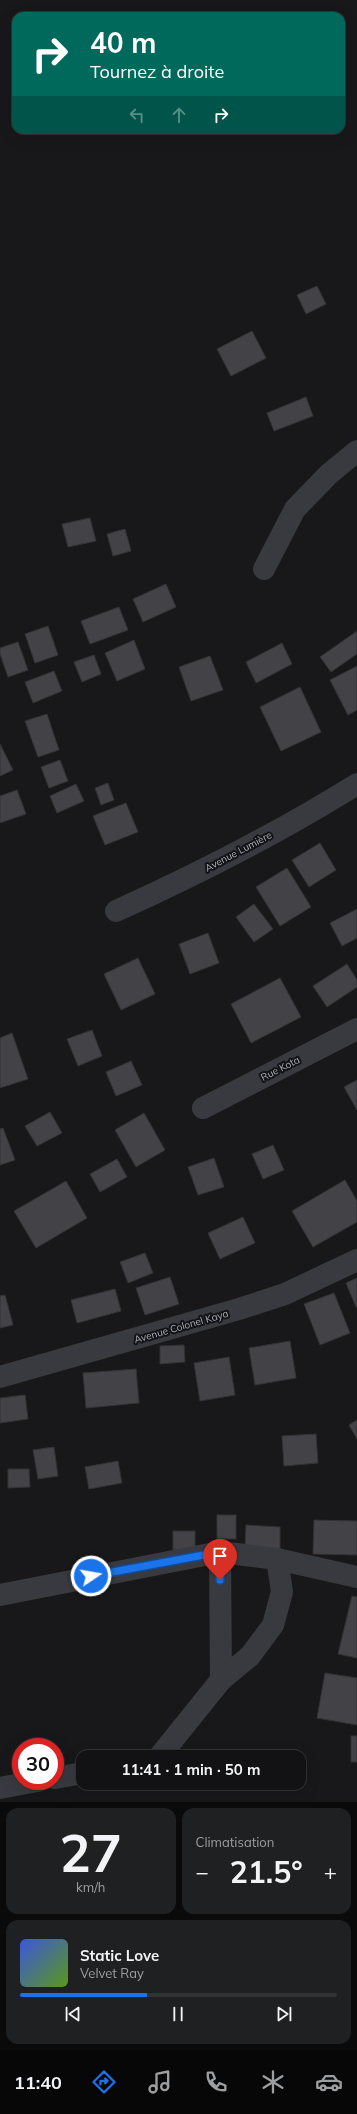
<!DOCTYPE html>
<html lang="fr">
<meta charset="utf-8">
<style>
:root{--surface:#121214;--page:#1f2022;--text:#f1f3f6;--muted:#9c9ea0;--line:#313234;--accent:#1a73e8}
body{margin:0;font-family:Mulish,sans-serif;background:var(--page);color:var(--text);height:100vh;display:flex;flex-direction:column;font-size:15px;white-space:nowrap}
*{box-sizing:border-box;margin:0}
p{font-size:13px;color:var(--muted)}
.icon{flex:none;width:22px;height:22px;fill:none;stroke:currentColor;stroke-width:2;stroke-linecap:round;stroke-linejoin:round}
.map{position:relative;height:1802px;overflow:hidden}
.side{display:flex;flex-direction:column;gap:6px;padding:6px;background:#0a0a0b;flex:1}
.side>*{flex:none}
.banner{position:absolute;left:12px;top:12px;width:333px;height:122px;border-radius:12px;box-shadow:0 4px 16px #0002,0 0 0 1px var(--line);background:#00695c;color:#fff;overflow:hidden}
.speed{position:absolute;left:12px;top:1738px;display:flex;gap:8px;font-size:20px;font-weight:700;text-align:center}
.speed>*{display:grid;place-content:center;width:52px;height:52px;border-radius:50%;background:var(--surface);box-shadow:0 4px 16px #0002,0 0 0 1px var(--line);line-height:1}
.speed .limit{border:6px solid #d22;background:#fff;color:#111}
.pin{position:absolute;display:grid;place-items:center;width:34px;height:34px;color:#fff;margin:-41px -17px;border-radius:50% 50% 50% 0;rotate:-45deg;box-shadow:0 0 4px #0007}
.pin .icon{rotate:45deg}
.me{position:absolute;width:44px;margin:-22px;rotate:78deg;stroke-linejoin:round;filter:drop-shadow(0 0 3px #0008)}
.turn{display:flex;align-items:center;gap:14px;height:84px;padding:0 12px;font-size:18px}
.turn .icon{width:52px;height:52px;stroke-width:2.5}
.turn b{display:block;font-size:28px;line-height:34px}
.lanes{display:flex;align-items:center;height:38px;padding:0 12px;background:#0003;justify-content:center;gap:20px;direction:ltr}
.lanes .off{opacity:.35}
.big{font-size:30px;font-weight:700;line-height:1.1}
.side .widget{flex:1;display:flex;flex-direction:column;justify-content:center;gap:6px;min-width:0;padding:0 14px;border-radius:12px;background:var(--page)}
.side .dial{align-items:center;gap:0}
.dial b{font-size:52px;line-height:1}
.song{display:flex;align-items:center;gap:12px}
.cover{width:48px;height:48px;border-radius:6px;background:linear-gradient(135deg,hsl(230 70% 55%),hsl(90 70% 35%))}
.played{height:4px;border-radius:2px;background:linear-gradient(90deg,var(--accent) 40%,var(--line) 40%)}
.keys{display:flex;justify-content:space-around;direction:ltr}
.heat{display:flex;justify-content:space-between;align-items:center;font-size:22px;direction:ltr}
.side .tiles{flex:1;display:grid;gap:6px;grid-template-columns:1fr 1fr}
.widget:last-child{grid-column:span 2}
.trip{position:absolute;left:76px;top:1750px;width:230px;height:40px;border-radius:12px;background:var(--surface);box-shadow:0 4px 16px #0002,0 0 0 1px var(--line);font-weight:700;line-height:40px;text-align:center}
.dock{display:flex;height:64px;justify-content:space-around;align-items:center;background:#070708;color:var(--muted)}
.dock .icon{width:28px;height:28px}
.dock .active{color:var(--accent)}
.dock b{font-size:18px;color:var(--text)}
.map>svg:first-child{display:block}
</style>
<div class="map">
<svg width="357" height="1802" viewBox="0 0 357 1802">
<rect width="100%" height="100%" fill="#18181a"/>
<g fill="#434347" stroke="#333236">
<path d="M317,286L326,304L306,314L297,295Z"/>
<path d="M252,331L266,358L231,376L217,349Z"/>
<path d="M306,397L313,416L274,431L267,413Z"/>
<path d="M90,518L96,541L68,547L62,524Z"/>
<path d="M125,529L131,551L113,556L107,534Z"/>
<path d="M166,584L176,607L143,622L133,599Z"/>
<path d="M119,607L128,630L90,644L81,621Z"/>
<path d="M48,626L58,655L35,663L25,634Z"/>
<path d="M357,631V654L331,672L320,657Z"/>
<path d="M134,640L145,669L117,681L105,653Z"/>
<path d="M18,642L28,670L8,677L0,654V648Z"/>
<path d="M282,643L292,664L256,683L246,662Z"/>
<path d="M94,655L101,674L82,682L74,662Z"/>
<path d="M210,656L223,690L191,701L179,667Z"/>
<path d="M357,666V710L348,715L330,680Z"/>
<path d="M54,671L62,691L33,703L25,682Z"/>
<path d="M300,687L321,732L281,751L260,707Z"/>
<path d="M47,714L59,750L38,757L25,721Z"/>
<path d="M0,744L13,770L0,776Z"/>
<path d="M60,760L68,781L49,788L41,767Z"/>
<path d="M108,783L114,800L101,805L95,788Z"/>
<path d="M76,784L84,801L57,813L50,796Z"/>
<path d="M17,790L26,814L0,823V796Z"/>
<path d="M126,803L138,832L105,845L93,816Z"/>
<path d="M320,843L336,870L309,887L292,860Z"/>
<path d="M287,868L311,907L280,926L256,887Z"/>
<path d="M254,904L273,929L254,942L236,917Z"/>
<path d="M357,909V938L342,946L330,923Z"/>
<path d="M208,933L219,963L190,974L179,944Z"/>
<path d="M138,958L155,994L121,1010L104,974Z"/>
<path d="M347,964L357,980V987L327,1007L313,986Z"/>
<path d="M280,978L301,1017L251,1043L231,1004Z"/>
<path d="M92,1030L102,1056L78,1066L67,1039Z"/>
<path d="M12,1033L28,1079L0,1088V1038Z"/>
<path d="M131,1061L142,1085L116,1096L106,1072Z"/>
<path d="M357,1080V1110L344,1087Z"/>
<path d="M50,1112L62,1133L37,1146L25,1126Z"/>
<path d="M144,1113L165,1150L136,1167L115,1130Z"/>
<path d="M3,1128L15,1160L0,1165V1129Z"/>
<path d="M273,1145L284,1170L263,1179L252,1154Z"/>
<path d="M214,1158L224,1187L198,1195L188,1167Z"/>
<path d="M117,1159L127,1177L100,1192L90,1174Z"/>
<path d="M345,1180L357,1201V1222L313,1247L292,1211Z"/>
<path d="M66,1181L87,1218L36,1248L14,1211Z"/>
<path d="M243,1217L255,1243L220,1259L208,1233Z"/>
<path d="M145,1253L153,1273L128,1283L120,1262Z"/>
<path d="M170,1277L179,1304L145,1315L136,1288Z"/>
<path d="M357,1278V1307H356L346,1283Z"/>
<path d="M115,1289L121,1311L77,1323L71,1300Z"/>
<path d="M334,1293L350,1333L320,1345L304,1304Z"/>
<path d="M5,1295L13,1325L0,1328V1296Z"/>
<path d="M290,1341L296,1378L255,1385L249,1348Z"/>
<path d="M184,1345L185,1362L160,1364V1346Z"/>
<path d="M229,1357L235,1395L200,1401L194,1363Z"/>
<path d="M136,1369L139,1403L86,1408L83,1373Z"/>
<path d="M25,1395L28,1419L0,1423V1398Z"/>
<path d="M357,1420V1439L349,1425Z"/>
<path d="M316,1434L318,1463L284,1466L282,1436Z"/>
<path d="M54,1447L58,1476L38,1479L33,1450Z"/>
<path d="M118,1461L122,1483L89,1489L85,1467Z"/>
<path d="M8,1469H29L30,1487L8,1488Z"/>
<rect x="217" y="1515" width="19" height="24"/>
<path d="M314,1520L357,1521V1555L313,1554Z"/>
<path d="M246,1525L280,1527V1550L245,1548Z"/>
<rect x="173" y="1531" width="22" height="19"/>
<path d="M352,1596L357,1597V1658L338,1654Z"/>
<path d="M325,1673L357,1678V1725L317,1718Z"/>
<rect x="351" y="1736" width="6" height="26"/>
</g>
<g fill="none" stroke-linecap="round" stroke-linejoin="round">
<g stroke="#393a3f" stroke-width="22">
<path d="M264,569L295,509L329,474L357,451"/>
<path d="M116,911C198,874 280,832 357,784"/>
<path d="M203,1108L357,1029"/>
<path d="M0,1377L239,1309L285,1294L357,1260"/>
<path d="M220,1552L221,1680"/>
<path d="M0,1595L220,1552L277,1559L357,1577"/>
<path d="M159,1757L221,1680L250,1656L273,1625L282,1592L277,1559"/>
<path d="M55,1778L83,1773"/>
<path d="M0,1788L37,1781"/>
</g>
</g>
<g fill="none" stroke-linecap="round" stroke-linejoin="round">
<g stroke="#114b97" stroke-width="10">
<path id="route" d="M91,1576L220,1552V1580"/>
</g>
<use href="#route" stroke="#1a73e8" stroke-width="7"/>
</g>
<g text-anchor="middle" stroke-width="4" stroke-linejoin="round" paint-order="stroke">
<g font-size="10" fill="#abaeb9" stroke="#131315">
<text transform="translate(238 851) rotate(-28)" y="4">Avenue Lumière</text>
<text transform="translate(280 1068) rotate(-27)" y="4">Rue Kota</text>
<text transform="translate(181 1326) rotate(-16)" y="4">Avenue Colonel Kaya</text>
</g>
</g>
</svg>
<div class="speed"><div class="limit">30</div></div>
<div class="pin" style="left:220px;top:1580px;background:#d93025"><svg class="icon" aria-label="arrive" viewBox="0 0 24 24"><path d="M6 21V4h12l-3 4 3 4H6"/></svg></div>
<svg class="me" style="left:91px;top:1576px" viewBox="-20 -20 40 40"><circle r="17" fill="#1a73e8" stroke="#fff" stroke-width="3"/><path d="M0-11L8 9 0 5-8 9z" fill="#fff"/></svg>
<div class="trip">11:41 · 1 min · 50 m</div>
<div class="banner">
<div class="turn"><svg class="icon" aria-label="right" viewBox="0 0 24 24"><path d="M7 20v-9h11M14 6l5 5-5 5"/></svg><div><b>40 m</b>Tournez à droite</div></div>
<div class="lanes"><svg class="icon off" aria-label="left" viewBox="0 0 24 24"><path d="M17 20v-9H6M10 6l-5 5 5 5"/></svg><svg class="icon off" aria-label="ahead" viewBox="0 0 24 24"><path d="M12 20V5M6 11l6-6 6 6"/></svg><svg class="icon" aria-label="right" viewBox="0 0 24 24"><path d="M7 20v-9h11M14 6l5 5-5 5"/></svg></div>
</div>
</div>
<section class="side">
<div class="tiles">
<div class="widget dial"><b>27</b><p>km/h</p></div>
<div class="widget"><p>Climatisation</p>
<div class="heat"><a>−</a><b class="big">21.5°</b><a>+</a></div>
</div>
<div class="widget">
<div class="song"><i class="cover"></i><div><b>Static Love</b><p>Velvet Ray</p></div></div>
<div class="played"></div>
<div class="keys"><svg class="icon" aria-label="previous" viewBox="0 0 24 24"><path d="M18 5L8 12l10 7zM5 5v14"/></svg><svg class="icon" aria-label="pause" viewBox="0 0 24 24"><path d="M8 5v14M16 5v14"/></svg><svg class="icon" aria-label="next" viewBox="0 0 24 24"><path d="M6 5l10 7-10 7zM19 5v14"/></svg></div>
</div>
</div>
</section>
<nav class="dock">
<b>11:40</b>
<svg class="icon active" aria-label="directions" viewBox="0 0 24 24"><path d="M12 3l9 9-9 9-9-9zM9 14v-3h6M13 9l2 2-2 2"/></svg>
<svg class="icon" aria-label="music" viewBox="0 0 24 24"><path d="M9 18V5l10-2v13"/><circle cx="6" cy="18" r="3"/><circle cx="16" cy="16" r="3"/></svg>
<svg class="icon" aria-label="phone" viewBox="0 0 24 24"><path d="M5 4h4l2 5-3 2q2 4 5 5l2-3 5 2v4C11 20 4 13 5 4z"/></svg>
<svg class="icon" aria-label="climate" viewBox="0 0 24 24"><path d="M12 3v18M4 7l16 10M4 17L20 7"/></svg>
<svg class="icon" aria-label="car" viewBox="0 0 24 24"><path d="M5 17H2v-5l4-1 3-4h7l3 4 3 1v5h-3M9 17h6M6 11h13"/><circle cx="7" cy="17" r="2"/><circle cx="17" cy="17" r="2"/></svg>
</nav>
